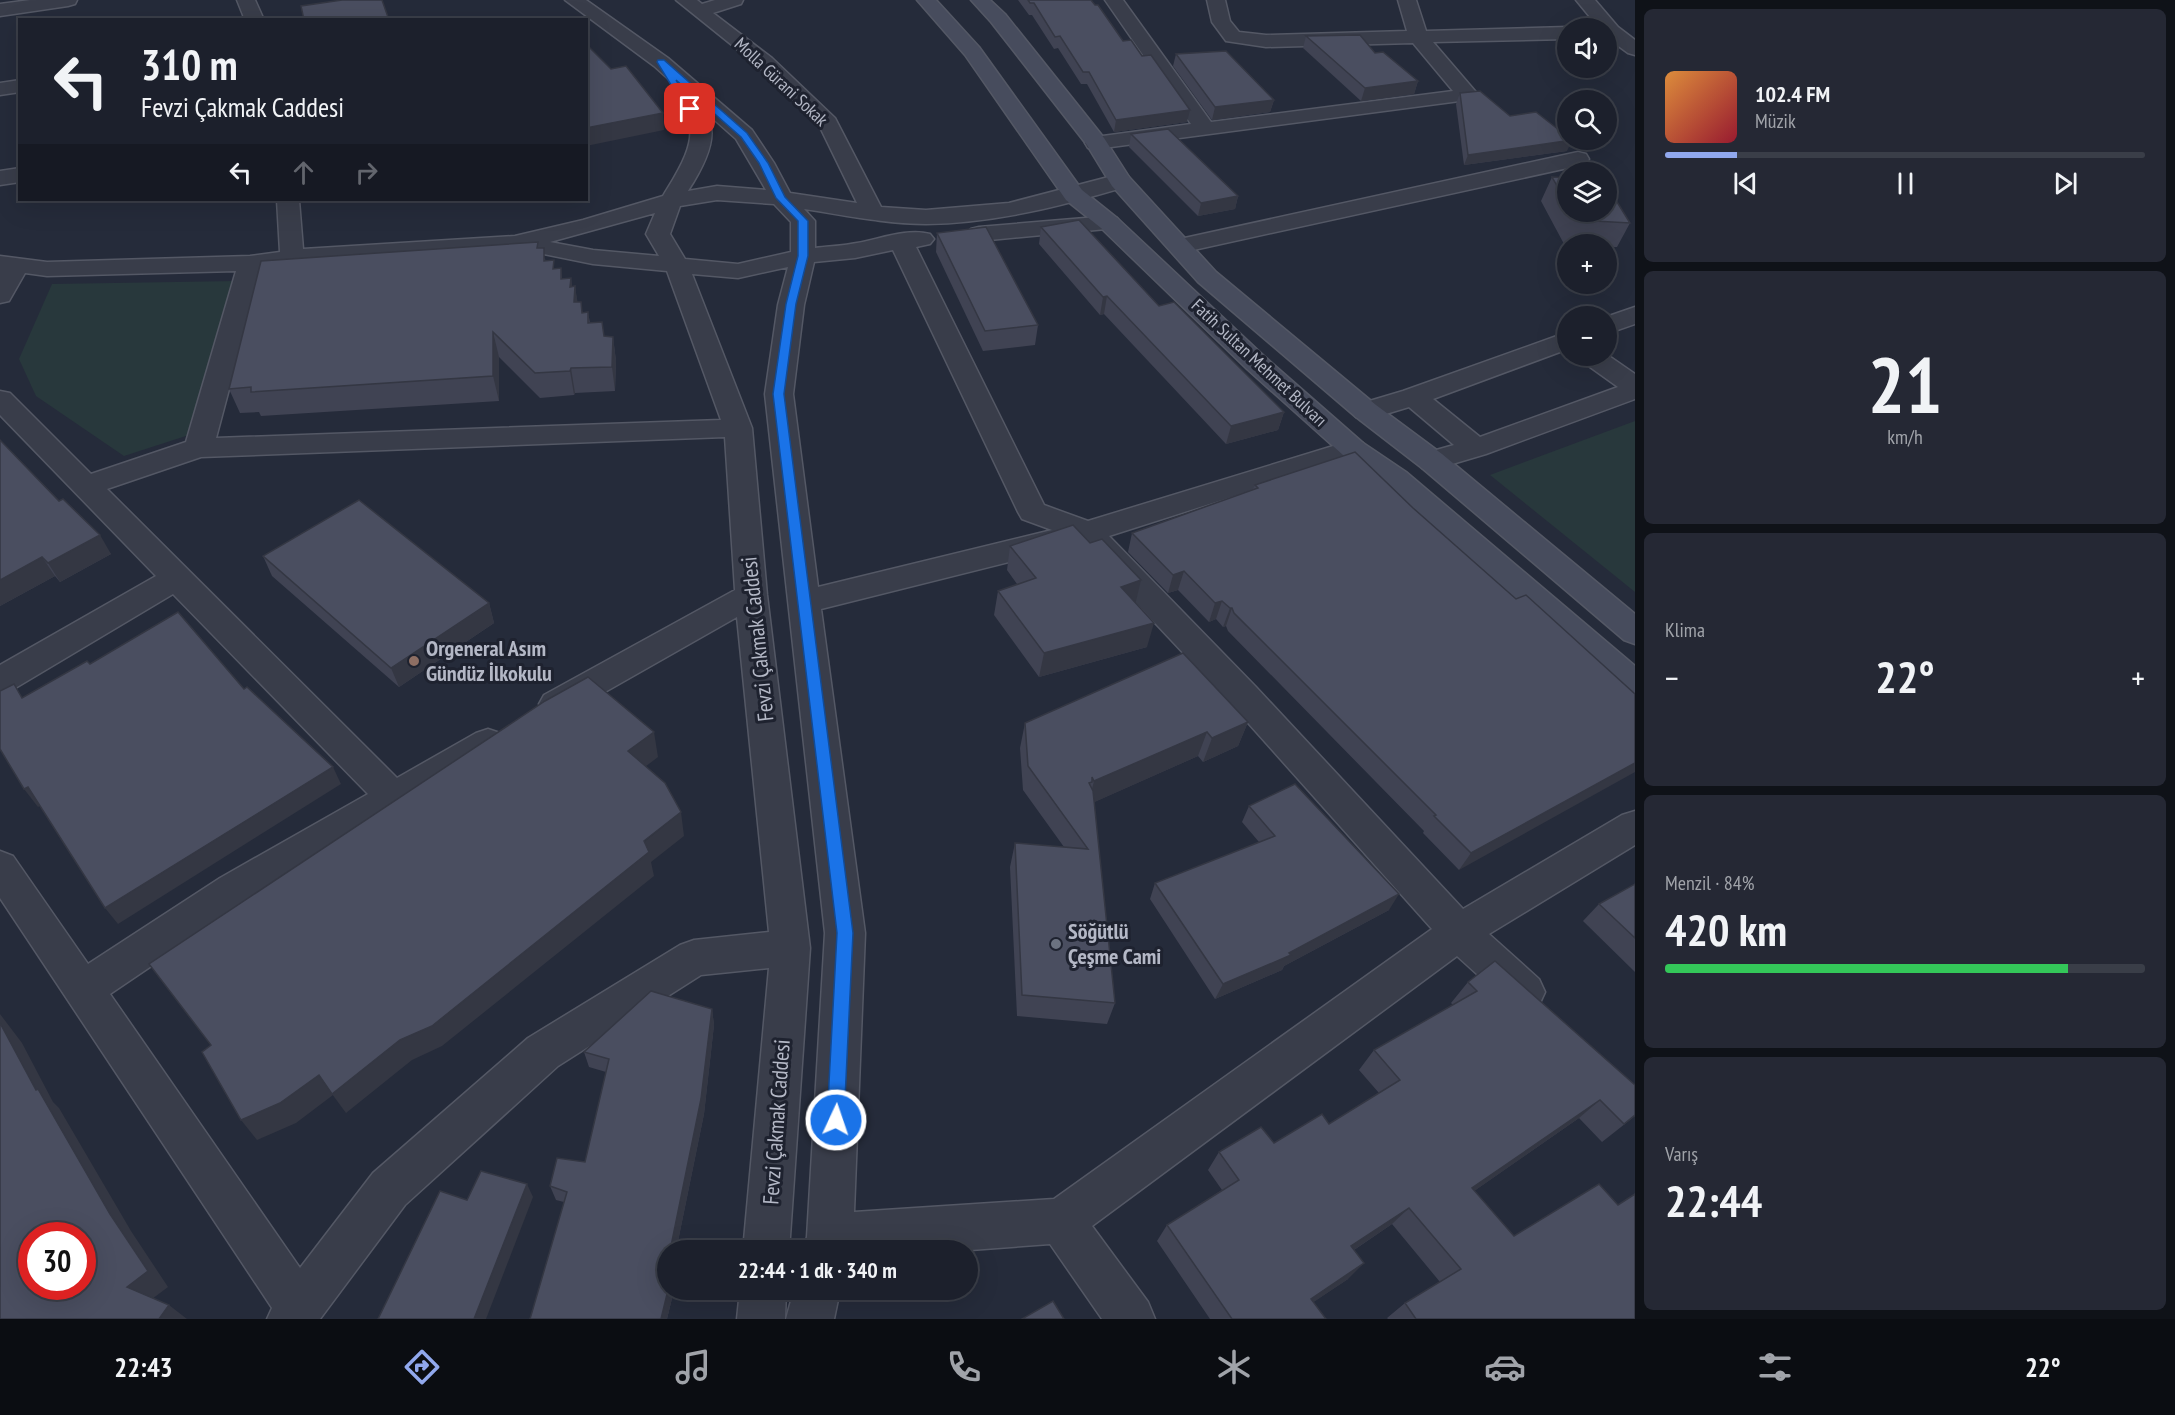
<!DOCTYPE html>
<html lang="tr">
<meta charset="utf-8">
<style>
:root{--surface:#1c202c;--page:#252834;--text:#f1f3f6;--muted:#a0a3a9;--line:#3a3e48;--accent:#91a8ed}
body{margin:0;font-family:"PT Sans Narrow",sans-serif;background:var(--page);color:var(--text);height:100vh;display:flex;flex-direction:column;font-size:22px;white-space:nowrap}
*{box-sizing:border-box;margin:0}
p{font-size:20px;color:var(--muted)}
.icon{flex:none;width:33px;height:33px;fill:none;stroke:currentColor;stroke-width:2;stroke-linecap:round;stroke-linejoin:round}
.map{position:relative;flex:1;overflow:hidden}
.side{display:flex;flex-direction:column;gap:9px;padding:9px;background:#0f1218;width:540px}
.side>*{flex:none}
.top-card{position:absolute;left:18px;top:18px;width:570px;height:183px;border-radius:0px;box-shadow:0 6px 24px #0002,0 0 0 2px var(--line);background:#1c202c;color:var(--text);overflow:hidden}
.tools{position:absolute;left:1557px;top:18px;display:grid;gap:12px}
.tools a{display:grid;place-items:center;width:60px;height:60px;border-radius:50%;background:var(--surface);box-shadow:0 6px 24px #0002,0 0 0 2px var(--line);font-size:30px}
.speed{position:absolute;left:18px;top:1222px;display:flex;gap:12px;font-size:30px;font-weight:700;text-align:center}
.speed>*{display:grid;place-content:center;width:78px;height:78px;border-radius:50%;background:var(--surface);box-shadow:0 6px 24px #0002,0 0 0 2px var(--line);line-height:1}
.speed .limit{border:9px solid #d22;background:#fff;color:#111}
.pin{position:absolute;display:grid;place-items:center;width:51px;height:51px;color:#fff;margin:-26px;border-radius:12px;box-shadow:0 3px 9px #0006}
.me{position:absolute;width:66px;margin:-33px;rotate:3deg;stroke-linejoin:round;filter:drop-shadow(0 0 4px #0008)}
.turn{display:flex;align-items:center;gap:21px;height:126px;padding:0 24px;font-size:27px}
.turn .icon{width:78px;height:78px;stroke-width:2.5}
.turn b{display:block;font-size:42px;line-height:51px}
.lanes{display:flex;align-items:center;height:57px;padding:0 24px;background:#0003;justify-content:center;gap:30px;direction:ltr}
.lanes .off{opacity:.35}
.big{font-size:45px;font-weight:800;line-height:1.1}
.side .card{flex:1;display:flex;flex-direction:column;justify-content:center;gap:9px;min-width:0;padding:0 21px;border-radius:9px;background:var(--page)}
.side .dial{align-items:center;gap:0}
.dial b{font-size:78px;line-height:1}
.song{display:flex;align-items:center;gap:18px}
.cover{width:72px;height:72px;border-radius:9px;background:linear-gradient(135deg,hsl(30 70% 55%),hsl(350 70% 35%))}
.played{height:6px;border-radius:3px;background:linear-gradient(90deg,var(--accent) 15%,var(--line) 15%)}
.keys{display:flex;justify-content:space-around;direction:ltr}
.heat{display:flex;justify-content:space-between;align-items:center;font-size:33px;direction:ltr}
.charge{height:9px;border-radius:4px;background:linear-gradient(90deg,#34c759 84%,var(--line) 0)}
.trip{position:absolute;left:657px;top:1240px;width:321px;height:60px;border-radius:30px;background:var(--surface);box-shadow:0 6px 24px #0002,0 0 0 2px var(--line);font-weight:800;line-height:60px;text-align:center}
.dock{display:flex;height:96px;justify-content:space-around;align-items:center;background:#0b0d12;color:var(--muted)}
.dock .icon{width:42px;height:42px}
.dock .active{color:var(--accent)}
.dock b{font-size:27px;color:var(--text)}
main{display:flex;flex:1;min-height:0}
.map>svg:first-child{display:block}
</style>
<main>
<div class="map">
<svg width="1635" height="1319" viewBox="0 0 1635 1319">
<rect width="100%" height="100%" fill="#252b3a"/>
<g fill="#28383c">
<path d="M237,281L189,435L124,456L36,396L19,359L52,284Z"/>
<path d="M1635,421V592L1490,475Z"/>
</g>
<g fill="none" stroke-linecap="round" stroke-linejoin="round">
<g stroke="#545865" stroke-width="3">
<g id="minor">
<path d="M30,0H77L75,4L68,6L0,16V4Z"/>
<path d="M237,0H255L264,20H245Z"/>
<path d="M565,0H586L668,58L752,130L774,163L790,193L857,203L819,125L758,66L676,0H697L702,4L715,0H743L741,4L713,13L772,58L835,118L881,207L926,210L1009,203L1120,174L1128,176L1131,181L1128,186C1062,206 996,223 926,224C886,224 844,215 804,209L815,221V248C829,246 843,246 857,243C880,239 907,228 930,234L934,239L930,244L916,247L1044,505L1088,521L1343,443L1353,440L1363,443L1367,449L1363,455L1109,536L1256,687L1463,909L1622,815L1635,811V845L1489,934L1539,979L1545,992L1539,1005L1525,1011L1511,1005L1457,956L1092,1226L1148,1302L1155,1319H1102L1050,1244L957,1251H803L807,1237L825,933L765,394L778,305L788,267L738,278L692,274L752,428L767,595L810,948L789,1251H743L769,968L701,975L558,1066L405,1205L320,1319H267L272,1308L0,898V851L13,856L88,964L220,878L368,794L173,594L12,690L0,694V665L156,576L0,415V391L10,393L91,474L186,442L236,271L47,276L25,273L9,301L0,303V256L47,262L250,256L280,252L277,200H299L303,249L515,236L583,220L663,196C673,179 698,143 688,122C683,110 674,100 668,89L674,84L654,66ZM700,107L736,139L766,190L717,186L688,191C699,174 717,144 710,123C708,118 703,112 700,107ZM717,200L774,204L791,222V252L738,264L685,259L670,234L680,206ZM655,213L646,234L659,256L593,250L550,242ZM519,249L593,264L667,271L721,420L216,438L261,269L324,261ZM893,250L1018,512L1022,519L1052,530L818,587L793,394L804,305L814,262L855,258ZM725,437L735,590L544,695L539,704L544,713L556,717L568,713L737,617L769,932L694,940L680,945L528,1038L373,1173L300,1268L110,994L246,902L500,753L505,743L500,733L488,729L476,733L397,778L107,489L201,457ZM1081,544L1232,705L1432,929L1054,1199L854,1212L865,933L821,609Z"/>
<path d="M1105,0H1123L1211,122L1453,91L1413,43L1266,47L1226,41L1212,22L1207,0H1225L1230,21L1239,32L1266,35L1407,31L1398,0H1416L1426,31L1568,27L1573,28H1568V39L1433,42L1475,91L1478,95L1475,99L1096,149L1088,148L1085,143L1088,138L1191,124Z"/>
<path d="M1576,0H1595L1618,27L1635,40V55L1628,53L1606,37V28H1599Z"/>
<path d="M20,80V92L0,95V83Z"/>
<path d="M1578,152L1586,154L1589,159L1586,164L1180,253L1172,251L1168,246L1172,241L1180,239Z"/>
<path d="M20,168V182L0,185V171Z"/>
<path d="M1109,216L1117,218L1121,223L1117,228L979,241L971,239L967,234L971,229L979,227Z"/>
<path d="M1635,307V324L1606,334V317Z"/>
<path d="M1568,332V349L1433,399L1480,437L1618,387L1583,362L1579,356L1606,354L1635,374V399L1486,454L1432,470L1422,468L1418,461L1422,454L1454,445L1409,407L1366,420L1356,417L1352,411L1356,405L1403,391Z"/>
<path d="M740,1290H786L785,1319H737Z"/>
<path d="M794,1290H840L834,1319H786Z"/>
</g>
</g>
<g stroke="#545865" stroke-width="3">
<g id="secondary">
<path d="M917,0H936L979,47L1082,190L1117,218L1265,357L1363,443L1406,472L1635,666V698L1623,694L1386,486L1343,455L1247,369L1101,228L1066,200L965,55Z"/>
<path d="M971,0H990L1005,14L1104,138L1129,177L1216,272L1376,405L1442,454L1635,614V644L1624,640L1422,468L1356,417L1198,282L1112,186L1087,145L991,22Z"/>
</g>
</g>
<use href="#minor" fill="#393d4a" fill-rule="evenodd"/>
<use href="#secondary" fill="#474c5d" fill-rule="evenodd"/>
</g>
<g fill="#404353">
<path d="M1018,0H1091L1187,122L1114,132L1087,84H1081L1058,48L1054,49L1032,15H1029Z"/>
<path d="M1306,36L1375,53L1418,81L1414,94L1361,101L1303,48Z"/>
<path d="M1176,54L1274,100L1270,112L1212,120L1173,66Z"/>
<path d="M1460,93L1510,116L1567,151L1464,165L1456,104Z"/>
<path d="M1131,134L1238,196L1235,209L1198,216L1129,147Z"/>
<path d="M1552,177L1568,178V212H1606L1630,223L1617,247H1606V244H1564L1541,201Z"/>
<path d="M1041,227L1159,306L1284,412L1278,430L1226,444L1104,314L1100,315L1039,244Z"/>
<path d="M937,233L1038,325L1035,345L983,351L936,252Z"/>
<path d="M539,248L546,261L555,269L561,268L562,279L571,278L572,287L575,286L577,302L583,313L588,312L590,323L604,336L613,337L616,361L615,391L575,393L574,395L540,398L499,357V401L261,416L259,412L240,413L229,389Z"/>
<path d="M0,440L111,554L60,582L55,576L0,606Z"/>
<path d="M1255,485L1413,508L1516,599L1635,694L1459,870L1423,833L1424,831L1228,631L1226,626L1223,627L1216,619L1209,622L1178,590L1168,593L1128,552L1132,533L1253,489Z"/>
<path d="M1090,543L1135,603L1147,647L1039,677L994,615L998,591L1017,584L1007,570L1010,546Z"/>
<path d="M263,556L489,603L494,623L399,687L272,576Z"/>
<path d="M1248,722L1238,746L1203,762L1198,756L1094,802L1115,1003L1107,1024L1017,1016L1010,867L1015,843L1064,847L1023,790L1020,748L1025,723Z"/>
<path d="M1249,806L1389,910L1284,966L1282,970L1215,999L1150,899L1155,883L1259,842L1242,822Z"/>
<path d="M1635,884V972L1583,921L1599,904Z"/>
<path d="M1468,982L1635,1116L1602,1142L1579,1118L1474,1191L1514,1236L1635,1319H1388L1387,1318L1405,1303L1440,1282L1392,1224L1354,1250L1348,1279L1313,1302L1326,1319H1210L1157,1241L1167,1225L1222,1190L1208,1170L1219,1152L1274,1143L1329,1124L1379,1093L1359,1070L1374,1050L1453,1005L1451,1003Z"/>
<path d="M712,1009L714,1025L704,1114L676,1251H668V1290H674L667,1319L564,1202L556,1200L550,1186L585,1162L606,1072L589,1067L584,1052Z"/>
</g>
<g fill="#343743">
<path d="M1418,81L1414,94L1361,101L1365,88Z"/>
<path d="M1274,100L1270,112L1212,120L1215,107Z"/>
<path d="M1190,110L1187,122L1114,132L1116,120Z"/>
<path d="M663,113L664,130L586,146V128Z"/>
<path d="M1572,140L1567,151L1464,165L1468,155Z"/>
<path d="M1238,196L1235,209L1198,216L1201,203Z"/>
<path d="M571,278L574,300L575,286L579,311L578,327L570,287Z"/>
<path d="M1107,296L1104,314L1100,315L1103,297Z"/>
<path d="M493,332L499,357V401L493,376Z"/>
<path d="M613,337L616,361L615,391L612,367Z"/>
<path d="M571,368L575,393L574,395L570,371Z"/>
<path d="M1284,412L1278,430L1226,444L1231,426Z"/>
<path d="M100,535L111,554L60,582L48,563Z"/>
<path d="M42,557L55,576L0,606V580Z"/>
<path d="M1184,571L1178,590L1168,593L1173,575Z"/>
<path d="M1141,580L1135,605L1121,587Z"/>
<path d="M1222,601L1216,619L1209,622L1215,603Z"/>
<path d="M489,603L494,623L399,687L391,668Z"/>
<path d="M1230,608H1232L1226,626L1223,627Z"/>
<path d="M1154,623L1147,647L1039,677L1044,653Z"/>
<path d="M1248,722L1238,746L1203,762L1212,738Z"/>
<path d="M654,732L658,757L633,776L628,751Z"/>
<path d="M1207,732L1198,756L1088,805L1094,781Z"/>
<path d="M1635,763V772L1459,870L1471,853Z"/>
<path d="M333,767L341,784L118,924L105,908Z"/>
<path d="M28,787L42,804L38,807L24,789Z"/>
<path d="M681,812L684,836L651,862L654,876L442,1046L412,1060L346,1113L332,1094Z"/>
<path d="M1399,894L1389,910L1284,966L1282,970L1215,999L1223,984L1289,953Z"/>
<path d="M712,1009L714,1025L704,1114L676,1251H670Z"/>
<path d="M0,1014L22,1043L53,1102L59,1108L131,1231L168,1287L148,1302L127,1287L110,1214L36,1090L0,1023Z"/>
<path d="M319,1075L333,1095L296,1123L257,1140L241,1120Z"/>
<path d="M1600,1100L1579,1118L1454,1205L1472,1188Z"/>
<path d="M527,1184L533,1197L486,1319H474Z"/>
<path d="M1409,1208L1392,1224L1336,1262L1351,1246Z"/>
<path d="M1364,1263L1348,1279L1296,1314L1311,1299Z"/>
<path d="M668,1290H674L667,1319H661Z"/>
<path d="M169,1305L187,1319H159Z"/>
</g>
<g fill="#4a4e60" stroke="#343743" stroke-width="1.5" fill-rule="evenodd">
<path d="M342,0H382L389,20H304L301,6Z"/>
<path d="M1028,0H1091L1095,5H1098L1123,41L1131,40L1142,56L1151,55L1190,110L1116,120L1089,72H1083L1060,36L1055,37L1034,3H1030Z"/>
<path d="M1360,35L1375,53L1383,52L1418,81L1365,88L1306,36Z"/>
<path d="M586,44L611,69L626,66L663,113L586,128Z"/>
<path d="M1226,51L1274,100L1215,107L1176,54Z"/>
<path d="M1480,91L1510,116L1536,112L1568,137V140H1572L1468,155L1460,93Z"/>
<path d="M1168,129L1238,196L1201,203L1131,134Z"/>
<path d="M1552,177L1568,178V205Z"/>
<path d="M1606,184L1630,223L1576,220L1571,212H1606Z"/>
<path d="M1079,220L1159,306L1174,302L1284,412L1231,426L1107,296L1103,297L1041,227Z"/>
<path d="M986,227L1038,325L985,331L937,233Z"/>
<path d="M538,242L537,248H544V261L554,260L553,269L561,268V279L571,278L570,287L575,286L574,302H581L582,313L588,312V323L602,322L604,336L613,337L612,367L571,368L570,371L535,373L493,332V376L251,392V387L229,389L261,261Z"/>
<path d="M0,440L59,501L63,499L100,535L48,563L42,557L0,580Z"/>
<path d="M1355,452L1413,508L1516,599L1526,595L1635,694V763L1471,853L1434,816L1436,815L1234,613L1232,608H1230L1222,601L1215,603L1184,571L1173,575L1132,533L1258,488L1255,485Z"/>
<path d="M359,500L489,603L391,668L263,556Z"/>
<path d="M1073,525L1090,543L1102,539L1141,580L1121,587L1154,623L1044,653L998,591L1036,578L1010,546Z"/>
<path d="M178,612L244,689L247,687L333,767L105,908L28,787L24,789L0,749V691L14,684L22,698L87,661L90,664Z"/>
<path d="M1183,653L1248,722L1212,738L1207,732L1094,781L1092,777V782L1089,783L1093,791L1115,1003L1022,995L1015,843L1088,849L1028,766L1025,723Z"/>
<path d="M588,677L654,732L628,751L665,783L681,812L644,841L649,852L432,1026L400,1040L332,1094L319,1075L280,1103L241,1120L202,1052L211,1045L149,964L545,701Z"/>
<path d="M1295,784L1399,894L1289,953L1291,955L1223,984L1155,883L1275,836L1249,806Z"/>
<path d="M1635,884V938L1599,904Z"/>
<path d="M1495,961L1635,1085V1115L1624,1124L1600,1100L1472,1188L1514,1236L1599,1184L1618,1205L1635,1194V1319H1416L1405,1303L1461,1269L1409,1208L1351,1246L1364,1263L1311,1299L1326,1319H1232L1167,1225L1239,1180L1219,1152L1261,1127L1274,1143L1322,1114L1329,1124L1400,1080L1374,1050L1477,991L1468,982Z"/>
<path d="M651,991L712,1009L701,1099L670,1251H668V1290L661,1319H530L567,1192L550,1186L557,1158L585,1162L609,1059L584,1052Z"/>
<path d="M0,1023L36,1090L38,1089L110,1214L148,1271L127,1287L169,1305L159,1319H0ZM32,1236H82V1287H32Z"/>
<path d="M481,1171L527,1184L474,1319H378L440,1191L467,1200Z"/>
<path d="M1053,1301L1064,1319H1022Z"/>
</g>
<path fill="#1a73e8" stroke="#114b97" stroke-width="1.5" d="M658,60H664L747,133L768,163L785,197L808,221V256L796,304L784,394L853,933L844,1120L842,1126L836,1128L829,1126L827,1120L837,933L773,394L786,304L798,256V221L776,198L759,163L741,137L676,80L694,109L687,111L657,62Z"/>
<circle fill="#8d6e63" stroke="#1e222f" stroke-width="2" cx="414" cy="661" r="6"/>
<circle fill="#6b7280" stroke="#1e222f" stroke-width="2" cx="1056" cy="944" r="6"/>
<g text-anchor="middle" stroke-width="6" stroke-linejoin="round" paint-order="stroke">
<g font-size="18" fill="#b4b8c6" stroke="#1e222f">
<text transform="translate(781 82) rotate(43)" y="6">Molla Gürani Sokak</text>
<text transform="translate(1259 363) rotate(43)" y="6">Fatih Sultan Mehmet Bulvarı</text>
</g>
<g font-size="22" fill="#b4b8c6" stroke="#1e222f">
<text transform="translate(757 639) rotate(-96)" y="8">Fevzi Çakmak Caddesi</text>
<text transform="translate(776 1122) rotate(-86)" y="8">Fevzi Çakmak Caddesi</text>
</g>
<g font-size="22" font-weight="bold" fill="#b4b8c6" stroke="#1e222f" text-anchor="start">
<text x="426" y="656">Orgeneral Asım<tspan x="426" dy="25">Gündüz İlkokulu</tspan></text>
<text x="1068" y="939">Söğütlü<tspan x="1068" dy="25">Çeşme Cami</tspan></text>
</g>
</g>
</svg>
<div class="tools">
<a><svg class="icon" aria-label="sound" viewBox="0 0 24 24"><path d="M4 9h4l5-4v14l-5-4H4zM17 9q2 3 0 6"/></svg></a>
<a><svg class="icon" aria-label="search" viewBox="0 0 24 24"><circle cx="10" cy="10" r="6"/><path d="M15 15l6 6"/></svg></a>
<a><svg class="icon" aria-label="layers" viewBox="0 0 24 24"><path d="M12 4l9 5-9 5-9-5zM3 14l9 5 9-5"/></svg></a>
<a>+</a>
<a>−</a>
</div>
<div class="speed"><div class="limit">30</div></div>
<div class="pin" style="left:690px;top:109px;background:#d93025"><svg class="icon" aria-label="arrive" viewBox="0 0 24 24"><path d="M6 21V4h12l-3 4 3 4H6"/></svg></div>
<svg class="me" style="left:836px;top:1120px" viewBox="-20 -20 40 40"><circle r="17" fill="#1a73e8" stroke="#fff" stroke-width="3"/><path d="M0-11L8 9 0 5-8 9z" fill="#fff"/></svg>
<div class="trip">22:44 · 1 dk · 340 m</div>
<div class="top-card">
<div class="turn"><svg class="icon" aria-label="left" viewBox="0 0 24 24"><path d="M17 20v-9H6M10 6l-5 5 5 5"/></svg><div><b>310 m</b>Fevzi Çakmak Caddesi</div></div>
<div class="lanes"><svg class="icon" aria-label="left" viewBox="0 0 24 24"><path d="M17 20v-9H6M10 6l-5 5 5 5"/></svg><svg class="icon off" aria-label="ahead" viewBox="0 0 24 24"><path d="M12 20V5M6 11l6-6 6 6"/></svg><svg class="icon off" aria-label="right" viewBox="0 0 24 24"><path d="M7 20v-9h11M14 6l5 5-5 5"/></svg></div>
</div>
</div>
<section class="side">
<div class="card">
<div class="song"><i class="cover"></i><div><b>102.4 FM</b><p>Müzik</p></div></div>
<div class="played"></div>
<div class="keys"><svg class="icon" aria-label="previous" viewBox="0 0 24 24"><path d="M18 5L8 12l10 7zM5 5v14"/></svg><svg class="icon" aria-label="pause" viewBox="0 0 24 24"><path d="M8 5v14M16 5v14"/></svg><svg class="icon" aria-label="next" viewBox="0 0 24 24"><path d="M6 5l10 7-10 7zM19 5v14"/></svg></div>
</div>
<div class="card dial"><b>21</b><p>km/h</p></div>
<div class="card"><p>Klima</p>
<div class="heat"><a>−</a><b class="big">22°</b><a>+</a></div>
</div>
<div class="card"><p>Menzil · 84%</p><b class="big">420 km</b><div class="charge"></div></div>
<div class="card"><p>Varış</p><b class="big">22:44</b></div>
</section>
</main>
<nav class="dock">
<b>22:43</b>
<svg class="icon active" aria-label="directions" viewBox="0 0 24 24"><path d="M12 3l9 9-9 9-9-9zM9 14v-3h6M13 9l2 2-2 2"/></svg>
<svg class="icon" aria-label="music" viewBox="0 0 24 24"><path d="M9 18V5l10-2v13"/><circle cx="6" cy="18" r="3"/><circle cx="16" cy="16" r="3"/></svg>
<svg class="icon" aria-label="phone" viewBox="0 0 24 24"><path d="M5 4h4l2 5-3 2q2 4 5 5l2-3 5 2v4C11 20 4 13 5 4z"/></svg>
<svg class="icon" aria-label="climate" viewBox="0 0 24 24"><path d="M12 3v18M4 7l16 10M4 17L20 7"/></svg>
<svg class="icon" aria-label="car" viewBox="0 0 24 24"><path d="M5 17H2v-5l4-1 3-4h7l3 4 3 1v5h-3M9 17h6M6 11h13"/><circle cx="7" cy="17" r="2"/><circle cx="17" cy="17" r="2"/></svg>
<svg class="icon" aria-label="filters" viewBox="0 0 24 24"><path d="M4 7h16M4 17h16"/><circle cx="9" cy="7" r="2"/><circle cx="15" cy="17" r="2"/></svg>
<b>22°</b>
</nav>
